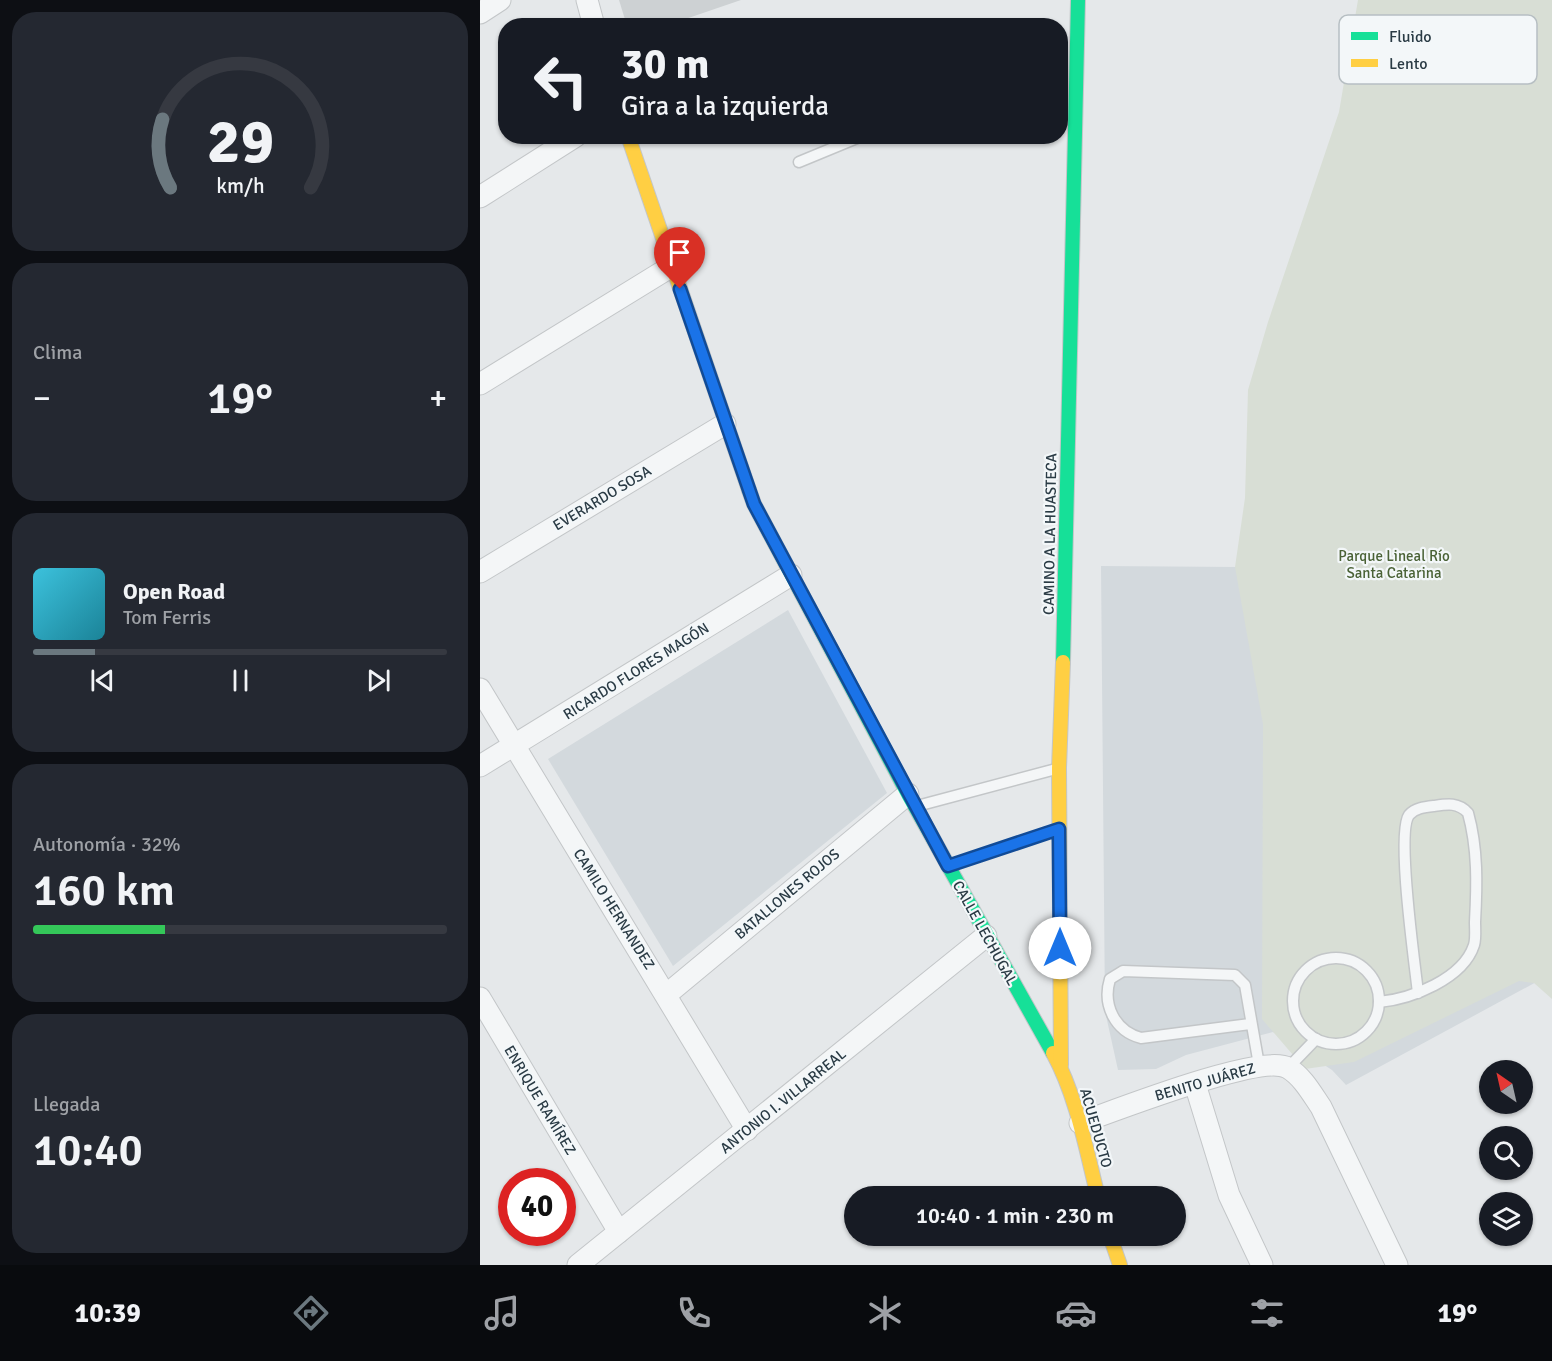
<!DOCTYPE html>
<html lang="es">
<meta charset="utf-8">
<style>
:root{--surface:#171b24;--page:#242831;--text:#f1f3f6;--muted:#9ea1a6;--line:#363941;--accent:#6b787f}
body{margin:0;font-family:Signika,sans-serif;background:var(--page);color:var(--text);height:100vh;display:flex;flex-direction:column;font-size:22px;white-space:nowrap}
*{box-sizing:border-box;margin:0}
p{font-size:20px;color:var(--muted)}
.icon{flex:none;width:33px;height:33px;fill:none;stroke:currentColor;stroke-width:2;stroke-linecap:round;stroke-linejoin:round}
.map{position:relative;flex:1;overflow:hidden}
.panel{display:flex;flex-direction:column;gap:12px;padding:12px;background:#0d0f14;width:480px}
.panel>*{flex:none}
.guide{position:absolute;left:18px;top:18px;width:570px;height:126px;border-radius:24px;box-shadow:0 2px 4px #0004;background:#171b24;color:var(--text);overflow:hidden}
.needle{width:39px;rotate:326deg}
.controls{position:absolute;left:999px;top:1060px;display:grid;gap:12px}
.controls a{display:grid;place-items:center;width:54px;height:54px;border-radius:50%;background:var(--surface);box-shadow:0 2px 4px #0004;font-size:30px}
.speed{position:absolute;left:18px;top:1168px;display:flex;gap:12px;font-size:30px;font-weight:700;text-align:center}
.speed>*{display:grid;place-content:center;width:78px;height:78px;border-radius:50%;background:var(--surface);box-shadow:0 2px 4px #0004;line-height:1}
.speed .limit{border:9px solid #d22;background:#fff;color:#111}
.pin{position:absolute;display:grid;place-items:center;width:51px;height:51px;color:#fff;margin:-62px -26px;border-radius:50% 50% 50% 0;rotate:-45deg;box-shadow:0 0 6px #0007}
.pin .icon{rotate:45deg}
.me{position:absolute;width:66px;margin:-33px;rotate:0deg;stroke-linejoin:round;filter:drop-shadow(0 0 4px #0008)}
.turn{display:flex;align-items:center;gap:21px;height:126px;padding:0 24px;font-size:27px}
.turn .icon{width:78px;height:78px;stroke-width:2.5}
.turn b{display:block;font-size:42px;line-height:51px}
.big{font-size:45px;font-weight:600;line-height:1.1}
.panel .widget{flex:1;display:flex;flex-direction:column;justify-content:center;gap:9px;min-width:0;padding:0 21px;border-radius:24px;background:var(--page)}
.panel .dial{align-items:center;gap:0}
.dial svg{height:156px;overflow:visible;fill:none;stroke:var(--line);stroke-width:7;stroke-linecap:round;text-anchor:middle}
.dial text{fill:var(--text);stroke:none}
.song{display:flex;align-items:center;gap:18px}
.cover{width:72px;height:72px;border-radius:9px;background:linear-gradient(135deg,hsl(190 70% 55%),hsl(190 70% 35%))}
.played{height:6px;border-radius:3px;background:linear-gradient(90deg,var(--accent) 15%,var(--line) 15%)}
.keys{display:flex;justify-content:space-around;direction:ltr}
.heat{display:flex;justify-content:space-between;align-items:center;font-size:33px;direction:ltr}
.charge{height:9px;border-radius:4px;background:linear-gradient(90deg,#34c759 32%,var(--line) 0)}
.trip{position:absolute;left:364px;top:1186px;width:342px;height:60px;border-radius:30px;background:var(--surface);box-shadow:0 2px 4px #0004;font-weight:600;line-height:60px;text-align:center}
.menu{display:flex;height:96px;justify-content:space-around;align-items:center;background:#090b0e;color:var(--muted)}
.menu .icon{width:42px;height:42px}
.menu .current{color:var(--accent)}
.menu b{font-size:27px;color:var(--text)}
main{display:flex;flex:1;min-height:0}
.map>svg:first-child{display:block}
</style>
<main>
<section class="panel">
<div class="widget dial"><svg viewBox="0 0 100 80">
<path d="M14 69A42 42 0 1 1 86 69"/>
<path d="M14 69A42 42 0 0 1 10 34" stroke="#6b787f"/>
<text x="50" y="56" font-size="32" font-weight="700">29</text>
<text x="50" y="72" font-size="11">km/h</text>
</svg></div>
<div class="widget"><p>Clima</p>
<div class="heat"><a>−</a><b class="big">19°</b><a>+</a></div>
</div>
<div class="widget">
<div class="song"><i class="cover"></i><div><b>Open Road</b><p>Tom Ferris</p></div></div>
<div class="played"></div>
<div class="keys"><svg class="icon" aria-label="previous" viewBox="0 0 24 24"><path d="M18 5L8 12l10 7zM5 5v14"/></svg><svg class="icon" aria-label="pause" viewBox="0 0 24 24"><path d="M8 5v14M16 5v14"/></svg><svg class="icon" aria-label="next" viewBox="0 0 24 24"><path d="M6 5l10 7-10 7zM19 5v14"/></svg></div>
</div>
<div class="widget"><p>Autonomía · 32%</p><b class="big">160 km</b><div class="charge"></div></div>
<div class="widget"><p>Llegada</p><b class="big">10:40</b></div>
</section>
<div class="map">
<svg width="1072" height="1265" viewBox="0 0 1072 1265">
<rect width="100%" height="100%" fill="#e5e8ea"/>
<g fill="#d3d9dd">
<path d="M621,566L757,567L1060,980L866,1085L852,1070L793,1032L706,1055L676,1069L638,1070L625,1011Z"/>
<path d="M308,610L407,793L193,966L68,759Z"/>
</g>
<path fill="#d8ded5" d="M878,0H1072V999L1054,983L1039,981L874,1062L825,1069L782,1019L783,724L755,567L765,498L768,390L788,322L859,112Z"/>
<path fill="#cdd1d3" d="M139,0H261L185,26H147Z"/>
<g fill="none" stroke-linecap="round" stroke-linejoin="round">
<g stroke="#c3c6c8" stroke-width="13">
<g id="lane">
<path d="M319,162L382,136"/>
<path d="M437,806L576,769"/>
<path d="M471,865L576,830"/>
<circle cx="856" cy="1001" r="43"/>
<path d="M899,1002C931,999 983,979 994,945C996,939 995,929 995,922C997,885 998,849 988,813C978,802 967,804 954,806C945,807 935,808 929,815C916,833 935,965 938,993"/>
<path d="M770,1024L661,1038C635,1031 622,1005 630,979L643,971L755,975L765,985L779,1065"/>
<path d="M808,1068L836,1039"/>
</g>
</g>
<g stroke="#c3c6c8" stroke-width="23">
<g id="street">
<path d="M107,0L114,26"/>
<path d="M0,13L20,0"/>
<path d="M0,197L96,136"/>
<path d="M0,384L192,266"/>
<path d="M0,572L245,424"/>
<path d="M0,689L267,1130"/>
<path d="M0,766L311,575"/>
<path d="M186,995L428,794"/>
<path d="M0,998L139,1232"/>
<path d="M715,1084L749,1195L782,1265"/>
<path d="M600,1123C634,1111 781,1053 808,1068C823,1077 832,1094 841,1107L917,1265"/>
<path d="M98,1265L506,936"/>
</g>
</g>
<g stroke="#c3c6c8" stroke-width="16">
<g id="fast">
<path d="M269,490L274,504L428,794L573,1053"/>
<path d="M583,662L598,0"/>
</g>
</g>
<g stroke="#c3c6c8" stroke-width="16">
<g id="slow">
<path d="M148,136L269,490"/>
<path d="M573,1053C597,1097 606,1149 618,1197"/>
<path d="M581,1065L579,768L583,662"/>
<path d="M630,1236L640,1265"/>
</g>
</g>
<use href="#lane" stroke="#f4f6f7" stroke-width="10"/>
<use href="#street" stroke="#f4f6f7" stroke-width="21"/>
<use href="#fast" stroke="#16e098" stroke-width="14"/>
<use href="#slow" stroke="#ffcf43" stroke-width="14"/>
</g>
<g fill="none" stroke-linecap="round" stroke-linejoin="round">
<g stroke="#114b97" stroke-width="15">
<path id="route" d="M200,289L274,504L468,866L579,829L580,948"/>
</g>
<use href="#route" stroke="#1a73e8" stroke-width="10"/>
</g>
<g text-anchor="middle" stroke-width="4.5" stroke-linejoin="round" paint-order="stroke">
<g font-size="15" fill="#2a3b45" stroke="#f3f7f9">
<text transform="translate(122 498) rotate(-31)" y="5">EVERARDO SOSA</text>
<text transform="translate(570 534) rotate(-89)" y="5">CAMINO A LA HUASTECA</text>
<text transform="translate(156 671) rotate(-32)" y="5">RICARDO FLORES MAGÓN</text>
<text transform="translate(307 894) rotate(-40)" y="5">BATALLONES ROJOS</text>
<text transform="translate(134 909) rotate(58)" y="5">CAMILO HERNANDEZ</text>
<text transform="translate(505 933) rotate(61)" y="5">CALLE LECHUGAL</text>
<text transform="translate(725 1082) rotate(-16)" y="5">BENITO JUÁREZ</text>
<text transform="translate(60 1100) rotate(59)" y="5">ENRIQUE RAMÍREZ</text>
<text transform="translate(303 1101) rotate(-39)" y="5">ANTONIO I. VILLARREAL</text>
<text transform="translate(616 1128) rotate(74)" y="5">ACUEDUCTO</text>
</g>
<g font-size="15" fill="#4a6236" stroke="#f3f7f9">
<text x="914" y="561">Parque Lineal Río<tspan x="914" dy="17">Santa Catarina</tspan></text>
</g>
</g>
<rect x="859" y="15" width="198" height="69" rx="9" fill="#f3f7f9" stroke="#b7bfc3" stroke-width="1.5"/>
<rect x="871" y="32" width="27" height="8" fill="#16e098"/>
<rect x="871" y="59" width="27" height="8" fill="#ffcf43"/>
<g font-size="16" fill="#2a3b45">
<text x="909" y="42">Fluido</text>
<text x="909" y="69">Lento</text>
</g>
</svg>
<div class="controls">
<a><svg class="needle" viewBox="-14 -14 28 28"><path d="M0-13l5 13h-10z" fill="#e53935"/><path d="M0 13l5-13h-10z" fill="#9ea1a6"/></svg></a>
<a><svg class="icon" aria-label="search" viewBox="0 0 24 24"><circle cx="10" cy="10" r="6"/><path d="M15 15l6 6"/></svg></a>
<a><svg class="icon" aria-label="layers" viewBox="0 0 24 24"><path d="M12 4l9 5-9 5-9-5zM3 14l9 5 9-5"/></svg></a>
</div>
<div class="speed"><div class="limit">40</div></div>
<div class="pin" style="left:200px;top:289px;background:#d93025"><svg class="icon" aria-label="arrive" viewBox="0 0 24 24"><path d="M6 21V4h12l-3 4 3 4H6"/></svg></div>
<svg class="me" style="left:580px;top:948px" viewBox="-20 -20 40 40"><circle r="19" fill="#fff"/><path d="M0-13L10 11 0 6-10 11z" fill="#1a73e8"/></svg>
<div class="trip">10:40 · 1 min · 230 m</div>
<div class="guide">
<div class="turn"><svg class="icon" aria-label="left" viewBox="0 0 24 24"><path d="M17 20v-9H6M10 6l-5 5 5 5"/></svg><div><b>30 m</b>Gira a la izquierda</div></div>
</div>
</div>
</main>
<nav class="menu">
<b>10:39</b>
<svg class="icon current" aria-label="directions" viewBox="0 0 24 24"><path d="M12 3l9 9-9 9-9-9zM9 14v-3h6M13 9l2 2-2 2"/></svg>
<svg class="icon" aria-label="music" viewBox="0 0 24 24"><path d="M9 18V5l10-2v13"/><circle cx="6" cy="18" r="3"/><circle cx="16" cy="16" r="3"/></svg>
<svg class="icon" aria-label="phone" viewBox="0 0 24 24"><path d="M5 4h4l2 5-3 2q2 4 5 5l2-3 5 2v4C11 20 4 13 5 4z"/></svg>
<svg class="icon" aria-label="climate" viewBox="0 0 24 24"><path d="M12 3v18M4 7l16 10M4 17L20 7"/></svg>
<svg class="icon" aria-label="car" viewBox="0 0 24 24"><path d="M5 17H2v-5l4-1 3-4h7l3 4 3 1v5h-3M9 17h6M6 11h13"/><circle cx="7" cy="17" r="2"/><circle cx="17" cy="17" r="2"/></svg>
<svg class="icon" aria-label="filters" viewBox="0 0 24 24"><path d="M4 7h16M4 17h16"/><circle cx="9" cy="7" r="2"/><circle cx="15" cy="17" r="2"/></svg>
<b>19°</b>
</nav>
